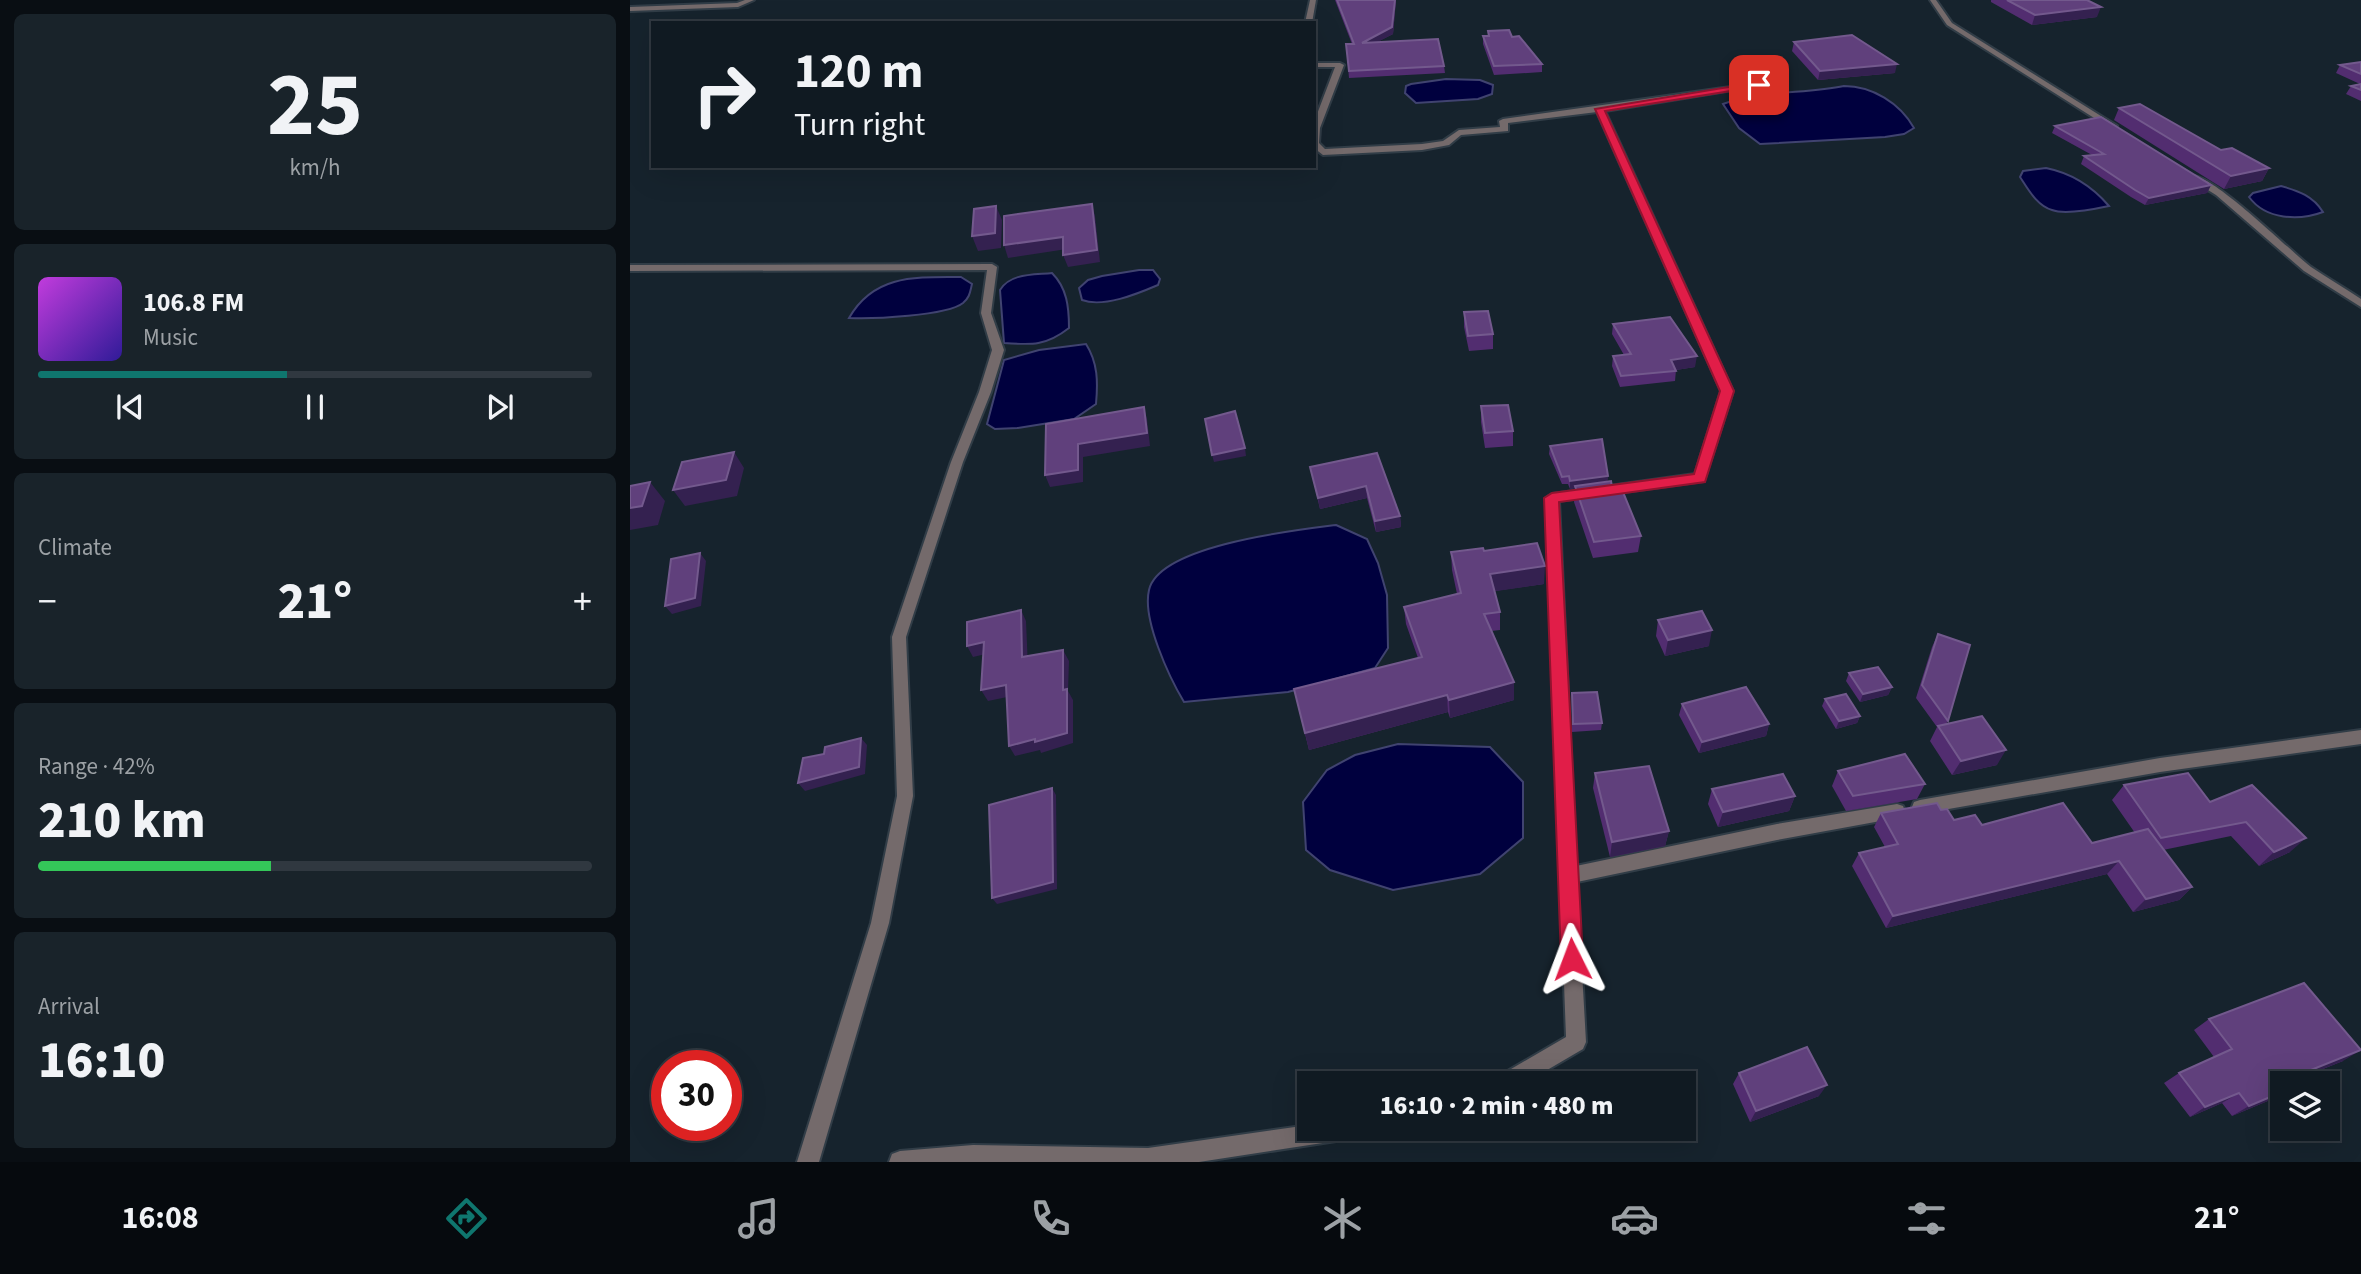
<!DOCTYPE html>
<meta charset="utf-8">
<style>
:root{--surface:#101a22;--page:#19232a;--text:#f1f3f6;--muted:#9ca1a5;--line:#303840;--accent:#0f766e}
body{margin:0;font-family:"Source Sans 3",sans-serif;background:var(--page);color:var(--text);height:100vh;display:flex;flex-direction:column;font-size:26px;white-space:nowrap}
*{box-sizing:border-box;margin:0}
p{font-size:23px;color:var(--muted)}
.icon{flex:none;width:38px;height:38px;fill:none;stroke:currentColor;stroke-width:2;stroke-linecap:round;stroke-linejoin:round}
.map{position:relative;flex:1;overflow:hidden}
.details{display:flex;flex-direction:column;gap:14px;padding:14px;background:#090e13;width:630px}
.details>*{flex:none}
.guide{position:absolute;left:21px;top:21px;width:665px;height:147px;border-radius:0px;box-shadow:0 7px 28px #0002,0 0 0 2px var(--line);background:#101a22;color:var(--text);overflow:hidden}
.controls{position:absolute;left:1640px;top:1071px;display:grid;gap:14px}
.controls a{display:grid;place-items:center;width:70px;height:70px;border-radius:0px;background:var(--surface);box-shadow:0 7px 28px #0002,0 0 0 2px var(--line);font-size:35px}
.speed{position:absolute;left:21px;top:1050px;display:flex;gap:14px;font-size:35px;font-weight:700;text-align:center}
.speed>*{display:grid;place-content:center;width:91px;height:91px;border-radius:50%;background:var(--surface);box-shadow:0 7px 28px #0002,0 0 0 2px var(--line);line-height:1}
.speed .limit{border:10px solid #d22;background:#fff;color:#111}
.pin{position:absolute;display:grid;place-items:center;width:60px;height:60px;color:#fff;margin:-30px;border-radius:14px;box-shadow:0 4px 10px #0006}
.me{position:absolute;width:77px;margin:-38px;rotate:357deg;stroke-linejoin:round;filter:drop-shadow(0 0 5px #0008)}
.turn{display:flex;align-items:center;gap:24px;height:147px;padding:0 28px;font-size:32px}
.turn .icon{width:91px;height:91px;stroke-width:2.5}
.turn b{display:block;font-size:49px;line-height:60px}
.big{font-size:52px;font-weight:800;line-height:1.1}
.details .widget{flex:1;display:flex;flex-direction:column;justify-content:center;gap:10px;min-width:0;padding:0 24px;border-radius:10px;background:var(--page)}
.details .dial{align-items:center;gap:0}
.dial b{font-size:91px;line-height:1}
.song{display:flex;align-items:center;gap:21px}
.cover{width:84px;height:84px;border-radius:10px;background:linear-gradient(135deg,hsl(290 70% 55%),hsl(250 70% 35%))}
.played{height:7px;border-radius:4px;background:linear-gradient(90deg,var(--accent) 45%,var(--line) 45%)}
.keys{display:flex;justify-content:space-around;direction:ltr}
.heat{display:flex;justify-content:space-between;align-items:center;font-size:38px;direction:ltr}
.charge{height:10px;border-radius:5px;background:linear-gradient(90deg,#34c759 42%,var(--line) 0)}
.trip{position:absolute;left:667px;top:1071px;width:399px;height:70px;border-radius:0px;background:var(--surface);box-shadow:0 7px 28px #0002,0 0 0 2px var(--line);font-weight:800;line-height:70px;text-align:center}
.tab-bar{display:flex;height:112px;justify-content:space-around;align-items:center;background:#060a0e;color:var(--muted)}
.tab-bar .icon{width:49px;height:49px}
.tab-bar .current{color:var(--accent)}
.tab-bar b{font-size:32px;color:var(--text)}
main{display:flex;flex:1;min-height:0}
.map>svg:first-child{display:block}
</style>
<main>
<section class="details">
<div class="widget dial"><b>25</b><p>km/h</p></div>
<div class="widget">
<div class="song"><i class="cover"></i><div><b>106.8 FM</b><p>Music</p></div></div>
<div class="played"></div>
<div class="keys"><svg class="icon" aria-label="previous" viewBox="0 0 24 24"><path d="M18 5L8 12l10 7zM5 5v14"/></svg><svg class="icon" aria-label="pause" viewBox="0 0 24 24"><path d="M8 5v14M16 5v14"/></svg><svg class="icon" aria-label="next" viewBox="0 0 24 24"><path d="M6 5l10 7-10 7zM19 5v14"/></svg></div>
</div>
<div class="widget"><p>Climate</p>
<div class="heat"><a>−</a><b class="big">21°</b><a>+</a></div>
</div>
<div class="widget"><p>Range · 42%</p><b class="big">210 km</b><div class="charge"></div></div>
<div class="widget"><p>Arrival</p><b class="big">16:10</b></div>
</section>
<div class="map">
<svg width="1731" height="1162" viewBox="0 0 1731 1162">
<rect width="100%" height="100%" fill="#16232d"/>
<g fill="#00003e" stroke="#404370" stroke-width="2">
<path d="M816,79L850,80L863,85L862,94L848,99L786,103L775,93L776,86L781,84Z"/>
<path d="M1214,86C1242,86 1270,103 1284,128L1274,134L1255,137L1130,144L1109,128L1093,104C1128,90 1177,94 1214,86Z"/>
<path d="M1416,168C1441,173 1462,186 1479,206C1465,209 1435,215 1422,210C1407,206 1398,189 1390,177L1393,171Z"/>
<path d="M1651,186C1669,191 1683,196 1693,212C1669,221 1636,220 1619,197L1623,193Z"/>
<path d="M509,270H523L530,279L528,285C507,294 473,308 452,300L449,288L458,280L472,276Z"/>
<path d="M422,273C437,288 439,307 439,328C416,346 402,345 374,343L370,290C380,273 404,275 422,273Z"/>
<path d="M331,277L342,284C340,292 340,297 333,303C317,316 241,319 219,318C244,274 286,277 331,277Z"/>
<path d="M456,344C468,363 468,382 466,404L444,419L388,428L365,429L357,424L374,360L409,350Z"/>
<path d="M706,525L737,539L748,563L757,595L758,648L745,668L658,692L554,702C539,677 512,619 519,590C529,545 667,530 706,525Z"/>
<path d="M768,744L860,747L893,782V838L850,874L763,890L700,870L676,850L673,802L697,770L725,755Z"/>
</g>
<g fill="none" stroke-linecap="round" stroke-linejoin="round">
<g stroke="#313d47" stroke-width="4">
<g id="street">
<path d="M115,0H124L108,7L0,11V7L107,3Z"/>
<path d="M680,0H686L682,23H675Z"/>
<path d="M1300,0H1306L1322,23L1487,126L1480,128L1317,25Z"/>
<path d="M684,63H710L714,65L690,128L689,143L695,149L792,144L813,141L829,130L870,127L869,121L873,119L1129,83L1133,85L975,111L1103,391L1074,481L929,501L946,866L1147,824L1267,804L1273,806L1275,811L1273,816L1267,818L1147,840L947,882L956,1042L953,1049L895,1083H866L869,1076L936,1037L916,498L922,494L1065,474L1091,391L967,112L878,123V131L831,135L819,145L792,150L693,155L684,148V122L705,67H684Z"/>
<path d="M1562,176C1584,175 1659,250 1681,267C1697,278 1715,288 1731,299V307L1674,271L1586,195L1562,180Z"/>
<path d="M362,264L367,267L361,313L374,350L361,392L333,462L276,637L283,796L259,923L189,1162H167L241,923L267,796L262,637L321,462L349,392L362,350L351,313L357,270L0,271V265Z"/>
<path d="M1731,730V744L1530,772L1290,814L1284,812L1282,807L1284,802L1290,800L1530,758Z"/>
<path d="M679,1125V1129H729L726,1136L719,1139L569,1162H259L262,1154L270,1151L343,1145L518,1148Z"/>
</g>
</g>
<use href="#street" fill="#746a6b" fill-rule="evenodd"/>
</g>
<g fill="#522d70">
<path d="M705,0H766L763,34L747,42L814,66L815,73L719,78L716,44H722Z"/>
<path d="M1361,0H1457L1467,17L1402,25L1361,2Z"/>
<path d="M858,31L882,37L912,64V72L864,75L853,44V36H858Z"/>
<path d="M1164,42L1265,73L1188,80L1162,51Z"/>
<path d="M1731,62V101L1716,94L1721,86L1730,84L1706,73L1710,65Z"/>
<path d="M1489,108L1591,150L1639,168L1632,181L1594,189L1484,120Z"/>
<path d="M1425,126L1581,185L1577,193L1515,205L1501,197L1451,164L1454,156L1462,155L1422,133Z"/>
<path d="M834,312L863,334V349L839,351L834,327Z"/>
<path d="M983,324L1065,367L1046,370L1045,381L990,387L982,366L983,356L994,355L982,334Z"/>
<path d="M851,406L883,431V446L855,448L851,422Z"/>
<path d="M920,446L978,476L977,481L983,493L1011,536L1008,552L963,558L944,502L945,488L940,489L938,484H932L919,454Z"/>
<path d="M747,453L770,516L771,527L746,532L737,498L690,509L680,467Z"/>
<path d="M854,551L914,584L864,591L870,612V630L861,631L884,682V700L820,718L818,712L679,750L664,689L788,658L776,624L774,607L827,594L822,570L821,552Z"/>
<path d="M1028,620L1079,646L1035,656L1026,636Z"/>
<path d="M1308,634L1318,721L1316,724L1367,765L1322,775L1300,741L1307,727L1286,698L1302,647Z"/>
<path d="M1219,673L1262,687L1258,695L1230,702L1216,681Z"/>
<path d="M942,693L972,723L971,730L942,732Z"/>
<path d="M1195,699L1230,716L1227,723L1206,729L1192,706Z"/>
<path d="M1052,704L1139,724L1136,736L1069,753L1049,715Z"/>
<path d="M1208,771L1295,784L1287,799L1216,811L1202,786Z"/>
<path d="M965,773L1039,831L1035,846L980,857L963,788Z"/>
<path d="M1494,785L1580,802L1622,785L1660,852L1629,866L1601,836L1533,850L1562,887L1549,900L1503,912L1477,874L1256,928L1222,866L1229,853L1255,847L1244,827L1251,813L1311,810L1324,820L1462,843L1505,833L1482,800Z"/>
<path d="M1082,789L1165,796L1159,811L1088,827L1078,804Z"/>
<path d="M1579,1019L1713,1061L1668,1079L1652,1095L1602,1116L1592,1103L1560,1117L1534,1083L1549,1073L1584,1057L1564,1030Z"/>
<path d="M1109,1073L1189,1096L1120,1122L1103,1084Z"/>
</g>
<g fill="#342150">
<path d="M765,0H766L763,34L732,50V43Z"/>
<path d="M1471,7L1467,17L1402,25L1405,15Z"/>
<path d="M1267,64L1265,73L1188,80L1190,71Z"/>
<path d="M1639,168L1632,181L1594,189L1601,176Z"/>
<path d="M1581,185L1577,193L1515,205L1519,198Z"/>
<path d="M462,204L465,216L470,262L438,267L433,255Z"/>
<path d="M366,206L372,220L371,248L348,251L342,236Z"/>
<path d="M433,237L437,249L378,258L374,245Z"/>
<path d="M1067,356L1065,367L1040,371L1041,360Z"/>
<path d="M514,407L517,419L520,446L453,457V482L420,487L415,475L448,444Z"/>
<path d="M615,448L616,456L584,462L582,455Z"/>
<path d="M104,452L114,468L107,496L55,506L43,490Z"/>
<path d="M978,476L977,484L945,486V488L940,489V481Z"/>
<path d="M20,482L35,501L28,525L0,530V508Z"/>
<path d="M736,486L737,498L690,509L688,498Z"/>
<path d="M770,516L771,527L746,532L745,521Z"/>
<path d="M70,553L76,561L71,606L42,614L35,606Z"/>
<path d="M915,566L914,584L860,592V574Z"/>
<path d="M391,610L396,621L398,668L392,657Z"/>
<path d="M1082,630L1079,646L1035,656L1038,640Z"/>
<path d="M354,642L360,653L343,657L337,646Z"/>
<path d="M433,650L439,661L438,691L443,700V743L411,753L410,750L385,756L379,746L433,690Z"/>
<path d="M884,682V700L820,718L819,700Z"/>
<path d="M376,685L382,696L358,701L351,690Z"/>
<path d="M1262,687L1258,695L1230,702L1233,694Z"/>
<path d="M817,695L818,712L679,750L675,733Z"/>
<path d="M1230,716L1227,723L1206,729L1209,721Z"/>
<path d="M1139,724L1136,736L1069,753L1072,742Z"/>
<path d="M231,738L237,745L235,774L175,791L168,783Z"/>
<path d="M1376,750L1367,765L1322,775L1331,761Z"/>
<path d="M422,788L426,795L427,889L367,904L362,898Z"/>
<path d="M1165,796L1159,811L1088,827L1093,812Z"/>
<path d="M1039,831L1035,846L980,857L982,842Z"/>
<path d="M1676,838L1660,852L1629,866L1644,852Z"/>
<path d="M1489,861L1477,874L1256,928L1263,916Z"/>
<path d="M1562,887L1549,900L1503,912L1516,899Z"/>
<path d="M1731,1050L1713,1061L1657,1083L1666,1076Z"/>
<path d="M1197,1085L1189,1096L1120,1122L1126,1111Z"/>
<path d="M1652,1092V1095L1602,1116L1619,1106Z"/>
<path d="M1609,1093L1592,1103L1560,1117L1575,1107Z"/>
</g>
<g fill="#60407c" stroke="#73598d" stroke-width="2">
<path d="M707,0H765L762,27L732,43L808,39L814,66L719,71L716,44H724Z"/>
<path d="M1377,0H1457L1471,7L1405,15Z"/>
<path d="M879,30L882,37L889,36L912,64L864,66L853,36H859L858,31Z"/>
<path d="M1222,35L1267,64L1190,71L1164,42Z"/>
<path d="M1731,62V74L1710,65Z"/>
<path d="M1731,84V90L1721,86Z"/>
<path d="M1510,104L1591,150L1602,148L1639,168L1601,176L1489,108Z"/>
<path d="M1471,117L1581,185L1519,198L1505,190L1454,156L1474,154L1425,126Z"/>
<path d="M462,204L467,250L433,255V237L374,245V216Z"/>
<path d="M366,206L365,233L342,236L344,209Z"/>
<path d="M858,311L863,334L838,336L834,312Z"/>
<path d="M1040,317L1067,356L1041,360L1046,371L991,376L983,356L1001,354L983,324Z"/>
<path d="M878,405L883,431L855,433L851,406Z"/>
<path d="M514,407L517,433L448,444V470L415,475L416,424Z"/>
<path d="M605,411L615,448L582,455L575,419Z"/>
<path d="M972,439L978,476L940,481L939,476L932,477L920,446Z"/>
<path d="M104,452L96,480L43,490L52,462Z"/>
<path d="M747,453L770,516L745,521L736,486L688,498L680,467Z"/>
<path d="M981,481L983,493L993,492L1011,536L964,542L945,486Z"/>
<path d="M20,482L12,506L0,508V486Z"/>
<path d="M907,543L915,566L860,574L870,612L854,614L884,682L819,700L817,695L675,733L664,689L792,657L774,607L831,593L821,552L853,548L854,551Z"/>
<path d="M70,553L65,598L35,606L41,559Z"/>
<path d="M391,610L392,657L433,650V690L437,689V733L405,742V739L379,746L376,685L351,690L354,642L337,646V622Z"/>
<path d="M1072,611L1082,630L1038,640L1028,620Z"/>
<path d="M1308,634L1340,645L1318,721L1292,685Z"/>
<path d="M1248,667L1262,687L1233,694L1219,673Z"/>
<path d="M1116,687L1139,724L1072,742L1052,704Z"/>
<path d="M967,692L972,723L943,724L942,693Z"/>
<path d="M1216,694L1230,716L1209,721L1195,699Z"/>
<path d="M1352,716L1376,750L1331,761L1308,726Z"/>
<path d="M231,738L229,767L168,783L173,758L194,754L195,747Z"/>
<path d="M1275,754L1295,784L1223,796L1208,771Z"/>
<path d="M1019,766L1039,831L982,842L965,773Z"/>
<path d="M1558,773L1580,802L1622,785L1676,838L1644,852L1616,822L1531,838L1494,785Z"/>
<path d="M1153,774L1165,796L1093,812L1082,789Z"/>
<path d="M422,788L423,882L362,898L359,805Z"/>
<path d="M1307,803L1311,810L1317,809L1324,820L1345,815L1352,825L1433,803L1462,843L1518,829L1562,887L1516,899L1489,861L1263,916L1229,853L1268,844L1251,813Z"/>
<path d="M1674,983L1731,1050L1666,1076L1672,1083H1652V1092L1619,1106L1609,1093L1575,1107L1549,1073L1602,1049L1579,1019Z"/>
<path d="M1177,1047L1197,1085L1126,1111L1109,1073Z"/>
</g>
<path fill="#e11d48" stroke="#92132f" stroke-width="2" d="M1129,82L1133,85L1132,86L975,111L1104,391L1075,482L929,502L953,959L950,966L942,969L934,966L931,959L914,498L922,493L1064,474L1090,391L965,109Z"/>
</svg>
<div class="controls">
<a><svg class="icon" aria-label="layers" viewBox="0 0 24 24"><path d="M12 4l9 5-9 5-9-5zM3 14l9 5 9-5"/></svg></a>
</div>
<div class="speed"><div class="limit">30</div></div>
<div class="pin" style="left:1129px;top:85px;background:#d93025"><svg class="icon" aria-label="arrive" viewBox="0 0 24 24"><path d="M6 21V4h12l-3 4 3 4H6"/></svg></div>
<svg class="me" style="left:942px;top:959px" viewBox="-20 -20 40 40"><path d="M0-17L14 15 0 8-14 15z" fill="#e11d48" stroke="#fff" stroke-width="4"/></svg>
<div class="trip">16:10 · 2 min · 480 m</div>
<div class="guide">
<div class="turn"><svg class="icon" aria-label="right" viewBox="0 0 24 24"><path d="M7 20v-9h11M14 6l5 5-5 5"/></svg><div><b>120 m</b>Turn right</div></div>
</div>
</div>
</main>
<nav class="tab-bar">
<b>16:08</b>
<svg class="icon current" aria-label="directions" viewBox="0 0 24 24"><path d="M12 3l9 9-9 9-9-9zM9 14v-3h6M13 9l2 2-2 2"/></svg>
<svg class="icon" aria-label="music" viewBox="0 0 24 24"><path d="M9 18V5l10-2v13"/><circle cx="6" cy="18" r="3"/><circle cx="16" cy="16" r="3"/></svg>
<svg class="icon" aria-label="phone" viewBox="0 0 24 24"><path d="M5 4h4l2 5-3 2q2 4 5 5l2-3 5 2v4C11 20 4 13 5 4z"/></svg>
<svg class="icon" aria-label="climate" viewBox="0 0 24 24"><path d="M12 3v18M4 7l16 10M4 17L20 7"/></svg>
<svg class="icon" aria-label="car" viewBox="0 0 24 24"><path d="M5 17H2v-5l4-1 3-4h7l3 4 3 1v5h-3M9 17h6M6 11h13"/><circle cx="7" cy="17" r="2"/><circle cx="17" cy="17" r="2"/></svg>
<svg class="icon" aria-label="filters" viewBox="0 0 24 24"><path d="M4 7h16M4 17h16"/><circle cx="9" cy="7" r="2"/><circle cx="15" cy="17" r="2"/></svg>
<b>21°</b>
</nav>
